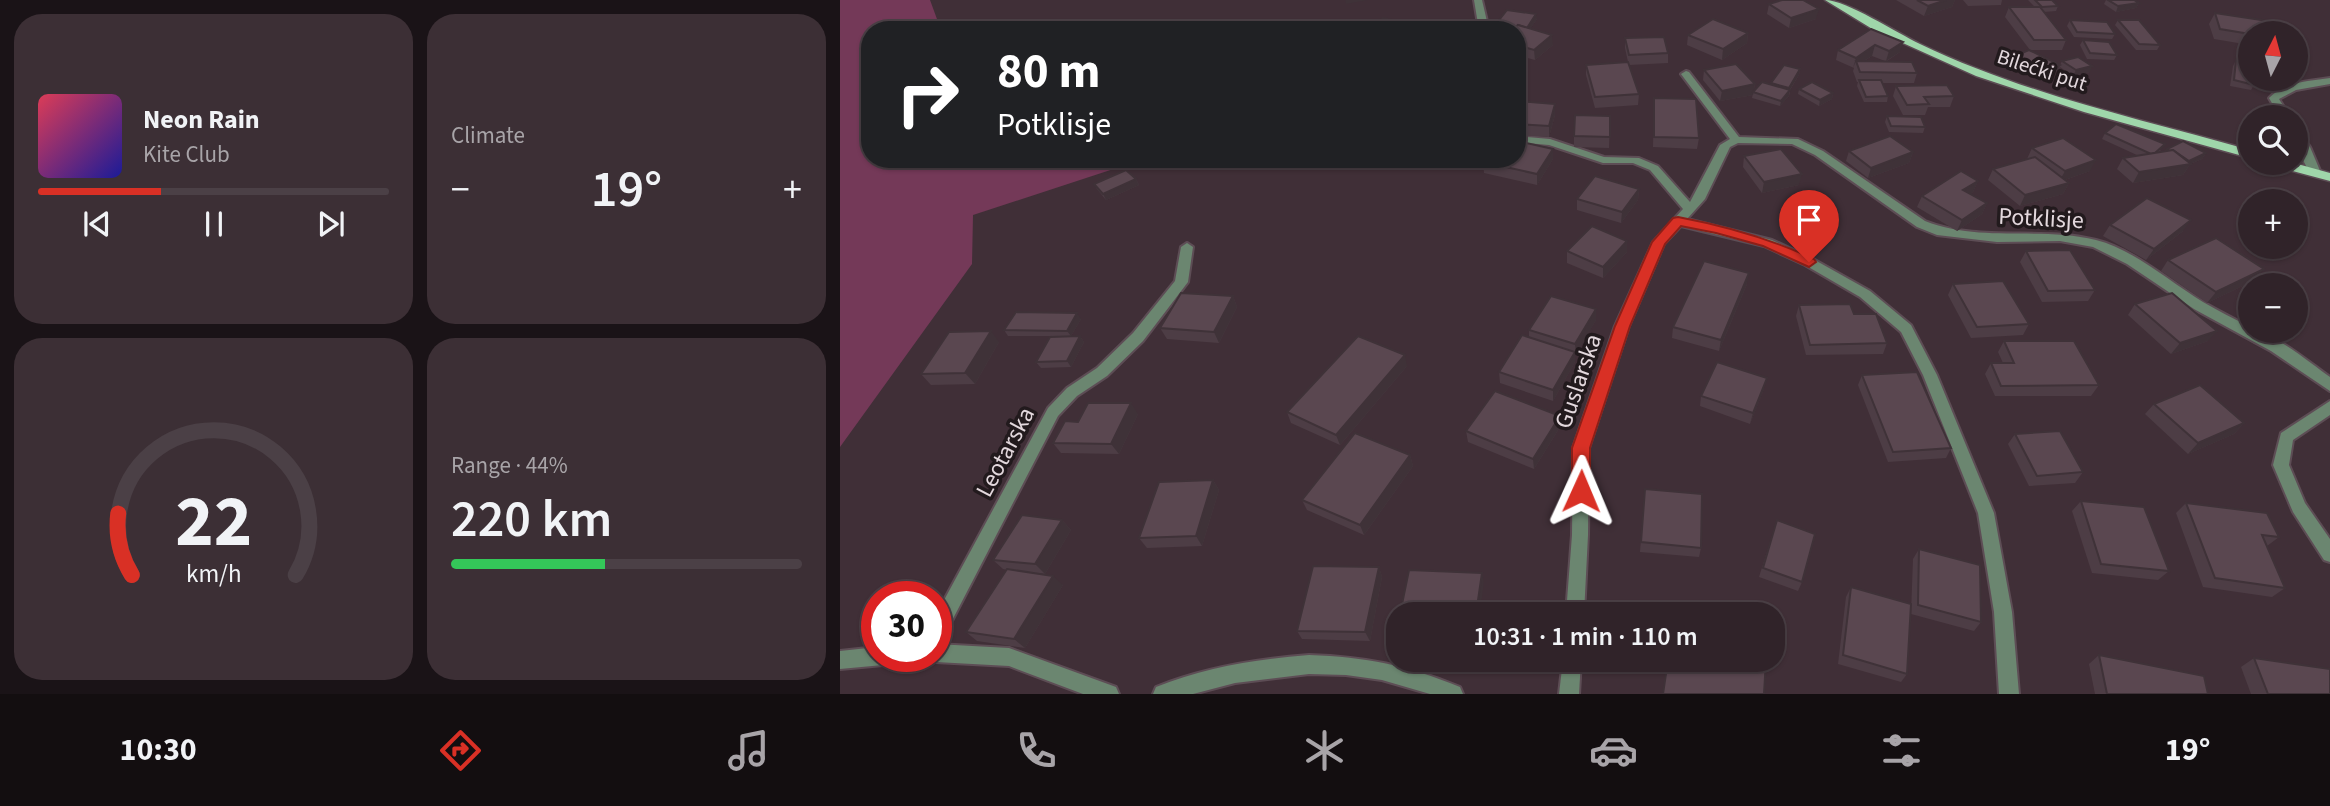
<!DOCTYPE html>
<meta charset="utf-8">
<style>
:root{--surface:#302329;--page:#3c2f35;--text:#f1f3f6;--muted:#a8a4a8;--line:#4b4046;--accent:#d93025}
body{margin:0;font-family:"Source Sans 3",sans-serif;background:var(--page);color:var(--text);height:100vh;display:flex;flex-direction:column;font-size:26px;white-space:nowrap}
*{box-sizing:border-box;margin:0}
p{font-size:23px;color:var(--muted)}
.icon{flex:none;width:38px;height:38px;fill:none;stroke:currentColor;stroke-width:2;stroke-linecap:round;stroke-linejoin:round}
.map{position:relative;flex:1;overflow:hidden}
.drawer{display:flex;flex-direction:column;gap:14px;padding:14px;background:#1a1317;width:840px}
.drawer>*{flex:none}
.top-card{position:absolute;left:21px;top:21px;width:665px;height:147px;border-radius:28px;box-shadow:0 2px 5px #0004,0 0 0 2px var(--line);background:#202124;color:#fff;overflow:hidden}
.needle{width:46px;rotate:6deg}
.buttons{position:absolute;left:1398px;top:21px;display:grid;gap:14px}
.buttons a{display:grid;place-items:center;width:70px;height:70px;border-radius:50%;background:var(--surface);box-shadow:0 2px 5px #0004,0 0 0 2px var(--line);font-size:35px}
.speed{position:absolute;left:21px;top:581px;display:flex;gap:14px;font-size:35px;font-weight:700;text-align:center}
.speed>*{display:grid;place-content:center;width:91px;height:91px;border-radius:50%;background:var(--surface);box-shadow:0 2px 5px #0004,0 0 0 2px var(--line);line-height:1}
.speed .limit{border:10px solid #d22;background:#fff;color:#111}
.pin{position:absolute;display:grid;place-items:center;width:60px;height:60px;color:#fff;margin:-72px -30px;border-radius:50% 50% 50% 0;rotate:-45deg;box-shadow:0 0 7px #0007}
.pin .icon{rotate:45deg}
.me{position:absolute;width:77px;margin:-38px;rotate:1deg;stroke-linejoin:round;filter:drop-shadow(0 0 5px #0008)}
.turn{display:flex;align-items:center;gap:24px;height:147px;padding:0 21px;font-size:32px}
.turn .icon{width:91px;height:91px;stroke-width:2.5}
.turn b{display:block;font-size:49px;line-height:60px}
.big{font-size:52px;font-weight:600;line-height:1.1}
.drawer .tile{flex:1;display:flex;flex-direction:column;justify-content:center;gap:10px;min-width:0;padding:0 24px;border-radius:28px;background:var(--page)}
.drawer .dial{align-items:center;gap:0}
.dial svg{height:182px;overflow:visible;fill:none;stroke:var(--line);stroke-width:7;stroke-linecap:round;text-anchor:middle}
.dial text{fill:var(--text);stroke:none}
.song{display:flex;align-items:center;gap:21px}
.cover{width:84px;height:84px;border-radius:10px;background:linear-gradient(135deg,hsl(350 70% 55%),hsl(240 70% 35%))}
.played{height:7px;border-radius:4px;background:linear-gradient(90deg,var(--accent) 35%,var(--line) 35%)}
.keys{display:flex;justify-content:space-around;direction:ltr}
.heat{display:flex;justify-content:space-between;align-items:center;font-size:38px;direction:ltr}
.charge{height:10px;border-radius:5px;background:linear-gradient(90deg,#34c759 44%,var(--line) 0)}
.drawer .tiles{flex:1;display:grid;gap:14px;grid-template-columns:repeat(2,1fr)}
.trip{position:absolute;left:546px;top:602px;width:399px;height:70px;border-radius:28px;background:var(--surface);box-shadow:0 2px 5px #0004,0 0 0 2px var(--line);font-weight:600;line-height:70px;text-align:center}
.dock{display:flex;height:112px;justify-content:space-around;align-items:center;background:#130e10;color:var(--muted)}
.dock .icon{width:49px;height:49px}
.dock .active{color:var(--accent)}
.dock b{font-size:32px;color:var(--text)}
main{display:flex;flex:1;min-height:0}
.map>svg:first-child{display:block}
</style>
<main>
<section class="drawer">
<div class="tiles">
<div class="tile">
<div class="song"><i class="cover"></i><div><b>Neon Rain</b><p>Kite Club</p></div></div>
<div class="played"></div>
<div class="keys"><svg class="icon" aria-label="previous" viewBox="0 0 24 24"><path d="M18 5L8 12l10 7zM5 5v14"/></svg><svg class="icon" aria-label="pause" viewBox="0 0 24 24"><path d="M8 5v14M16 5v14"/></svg><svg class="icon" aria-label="next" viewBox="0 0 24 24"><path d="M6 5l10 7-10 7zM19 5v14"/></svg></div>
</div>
<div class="tile"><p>Climate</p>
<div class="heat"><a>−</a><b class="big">19°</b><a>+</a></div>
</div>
<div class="tile dial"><svg viewBox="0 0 100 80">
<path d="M14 69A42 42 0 1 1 86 69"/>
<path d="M14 69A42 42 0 0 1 8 42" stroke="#d93025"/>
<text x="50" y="56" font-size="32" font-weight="700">22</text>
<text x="50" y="72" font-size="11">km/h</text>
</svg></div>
<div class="tile"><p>Range · 44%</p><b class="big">220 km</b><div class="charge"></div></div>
</div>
</section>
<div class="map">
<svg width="1490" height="694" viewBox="0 0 1490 694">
<rect width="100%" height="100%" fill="#402f37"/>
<path fill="#743958" d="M0,0H90L101,30H30V159H304L133,215L132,264L0,447Z"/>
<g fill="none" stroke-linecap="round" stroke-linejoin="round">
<g stroke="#5d4d55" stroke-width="4">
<g id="minor">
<path d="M634,0H642L649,30H639Z"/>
<path d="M846,71L849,72L899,137L958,139L983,151L1085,221C1140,243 1200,226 1256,240C1293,249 1330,282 1363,302C1378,311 1395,319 1410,327V331C1433,331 1471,364 1490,377V391L1431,351L1354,309L1287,264L1253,247L1220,241L1157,242L1097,235L1077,227L975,155L952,144L898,143L890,147L865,199L847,219L932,240L973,259L1030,291L1071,325L1097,375L1154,513L1172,612L1179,694H1159L1154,612L1138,513L1083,375L1061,332L1020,297L965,265L924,246L841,226L824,244L789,326L749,448L748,535L744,614H726L732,535L733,448L775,326L813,242L843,209L810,170L793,163H763L709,145L677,142V136L710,139L764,157L799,158L818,166L850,202L880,145L890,139L841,74Z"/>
<path d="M1490,78V84L1456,90L1439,99L1450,117H1440L1429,98C1444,82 1469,81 1490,78Z"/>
<path d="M1456,131L1460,132L1470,147L1481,173L1479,175L1475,176C1464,170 1456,143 1456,131Z"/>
<path d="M347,243L353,247L348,282L303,341L267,376L237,396L218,416L102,640L96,643V615L208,408L227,388L257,368L293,333L335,281L341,247Z"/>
<path d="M1490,401V415L1453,440L1449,465L1465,503L1490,539V562L1484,560L1453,512L1433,465L1441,433Z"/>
<path d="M96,644L169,648L276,687L279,694H243L169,666L96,662L89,660L88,656H96Z"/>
<path d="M37,647V656H52L50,663L43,665L0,669V651Z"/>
<path d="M469,655C527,657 566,665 620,687L623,694H590L542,680L506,675L469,674L395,683L353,694H313L316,687C365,667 417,659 469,655Z"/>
<path d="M723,660H741L739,694H719Z"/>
</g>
</g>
<g stroke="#5d4d55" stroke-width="3">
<g id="primary">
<path d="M985,0C1006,0 1057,33 1080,44C1184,94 1300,119 1410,150V158L1244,112L1136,76L1034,30Z"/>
<path d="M1432,163H1454L1490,173V181L1434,166Z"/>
</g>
</g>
<use href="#minor" fill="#6b8670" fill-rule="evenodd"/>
<use href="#primary" fill="#9fd6aa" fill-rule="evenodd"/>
</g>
<g fill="#4d3d45" fill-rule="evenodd">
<path d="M1056,0H1115L1112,7L1084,16Z"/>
<path d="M1123,0H1162L1161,5L1128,6Z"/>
<path d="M1188,0H1212L1218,6L1216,11L1204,12L1226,40L1222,50H1190L1165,17L1169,7H1195Z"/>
<path d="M1266,0H1294L1299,3L1296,8L1276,12L1264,4Z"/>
<path d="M929,4L976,19L949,28L927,14Z"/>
<path d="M1375,13L1410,33V45L1374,39L1369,24Z"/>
<path d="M697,19L690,29L713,45L695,60L677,55V30L657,29L656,24Z"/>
<path d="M1230,20L1275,34L1272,39L1234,37L1227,26Z"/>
<path d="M1278,20L1320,45L1317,50H1296L1275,25Z"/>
<path d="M1031,29L1060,52L1047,61L1077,73L1074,83H1042L1048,96L1047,102H1024L1017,86L1018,82H1017L1013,71L1014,68L996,60L998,50ZM1032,56L1045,61H1024Z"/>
<path d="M908,33L907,43L882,60L847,45L848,35Z"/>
<path d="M785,38L828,53V63L789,65L799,94L798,105L755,108L746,75V65L788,62L785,48Z"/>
<path d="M1243,40L1277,55L1274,60L1247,59L1240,45Z"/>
<path d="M1172,57L1220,65L1222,61L1250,72L1233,76L1220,67L1218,70L1202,78L1170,63Z"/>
<path d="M1396,60L1414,85L1411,90L1390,86L1393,66Z"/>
<path d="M960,69L959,75L950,90L949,96L940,106L912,98L913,92L931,85V83Z"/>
<path d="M864,70L915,84L913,95L880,101L863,80Z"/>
<path d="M1056,86L1114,96L1110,107H1088L1085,115H1063L1053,96Z"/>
<path d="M959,89L993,93L992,99L979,106L958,94Z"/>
<path d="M814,98L859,138L857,149L813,147Z"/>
<path d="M677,101L715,104V115L709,137L677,135Z"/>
<path d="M770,116L769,148L734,147V136Z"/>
<path d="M1047,116L1085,127L1083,133L1049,132L1045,122Z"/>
<path d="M1265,133L1321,150L1318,152L1325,151L1327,149L1366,153L1362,159L1350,164L1343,175L1293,183L1277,169L1283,158L1299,156L1262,139Z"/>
<path d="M1192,148L1250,171L1225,180L1229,183L1223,194L1180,206L1148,180L1153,169L1188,159H1187Z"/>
<path d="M713,149V159L697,185L644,173L643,162Z"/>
<path d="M1009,151L1073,152L1069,163L1028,178L1006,161Z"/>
<path d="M904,156L959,185L922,193L903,167Z"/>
<path d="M579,159H625L623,170H581Z"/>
<path d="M296,179L299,185L266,200L257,189L254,184Z"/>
<path d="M1138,181L1133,192L1130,194L1147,203L1142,214L1117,231L1077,207L1082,196Z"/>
<path d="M799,189L798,200L781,223L737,210V199Z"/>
<path d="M945,217L1000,220L998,226L957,238L944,223Z"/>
<path d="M1270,225L1343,231L1306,260L1263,236Z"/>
<path d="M727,251L787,252L763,278L727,263Z"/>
<path d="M1186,251L1255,290L1248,301L1202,302L1180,262Z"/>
<path d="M1328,260L1415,280L1367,303L1321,271Z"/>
<path d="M907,284L879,351L832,338L833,327Z"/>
<path d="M1113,284L1189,324L1183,335L1131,338L1108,295Z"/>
<path d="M393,296L397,307L379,343L327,339L320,328Z"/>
<path d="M1295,304L1368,341L1331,354L1288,315Z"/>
<path d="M959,305L1014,314L1047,343L1043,354L966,355L956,316Z"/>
<path d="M241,319L231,336H168L164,330Z"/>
<path d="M756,320L735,355V362L713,401L660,383L659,372L689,338V330Z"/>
<path d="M240,336L244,342L231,367L201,368L196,362Z"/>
<path d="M1164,341L1259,385L1251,396H1155L1145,374L1151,363H1163L1158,352Z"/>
<path d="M159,342L135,384L91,385L81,374Z"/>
<path d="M567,366L500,445L451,423L447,412Z"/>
<path d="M1022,375L1111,448L1106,458L1048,462L1018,385Z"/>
<path d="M924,389L910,424L860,406L861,396Z"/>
<path d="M1314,404L1404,423L1394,434L1348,454L1305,414Z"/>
<path d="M298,414L279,454L221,453L213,443L238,422Z"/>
<path d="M720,416V427L694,469L628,442L626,431Z"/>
<path d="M1175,434L1243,472L1235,483L1189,486L1168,444Z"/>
<path d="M570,455L573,466L524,535L467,510L462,500Z"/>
<path d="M373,480L379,490L362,546L307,548L299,538Z"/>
<path d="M805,489L861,548L859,557L800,552Z"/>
<path d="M1241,501L1329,571L1318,580L1252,573L1232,511Z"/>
<path d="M1346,503L1439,537L1427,546L1445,588L1432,597L1363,587L1336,513Z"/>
<path d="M222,520L231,530L205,574L186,572L223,585L185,648L137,641L126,632L167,570L163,569L153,560Z"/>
<path d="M937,520L962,582L958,591L919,577Z"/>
<path d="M1079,549L1141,622L1134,631L1071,614L1073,559Z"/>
<path d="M539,567L542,577L530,641L462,639L457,631Z"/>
<path d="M1011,587L1067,674L1061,682L998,664L1006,597Z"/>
<path d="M1259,655L1368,694H1255L1249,664Z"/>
<path d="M1414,658L1490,694H1411L1401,667Z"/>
</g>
<g fill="#3f3238">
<path d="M505,0H528L506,4Z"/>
<path d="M1106,0H1115L1112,7L1084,16L1088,6Z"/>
<path d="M1299,3L1296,8L1276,12L1278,6Z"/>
<path d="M979,9L976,19L949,28L951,18Z"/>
<path d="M696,14L697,19L687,34L686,28Z"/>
<path d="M908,33L907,43L882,60L883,49Z"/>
<path d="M712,35L713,45L695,60L694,50Z"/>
<path d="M1063,42L1060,52L1046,61L1049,51Z"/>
<path d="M1035,45L1032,56L1017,65L1016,61L1013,68L1016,58Z"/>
<path d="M1220,65L1218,70L1202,78L1204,73Z"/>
<path d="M1252,66L1250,72L1233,76L1236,70Z"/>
<path d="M960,69L959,75L949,91V96L940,106L941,101L948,92L949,88Z"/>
<path d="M915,84L913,95L880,101L882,91Z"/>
<path d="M993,93L992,99L979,106L980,100Z"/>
<path d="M715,104V115L709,137V126Z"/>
<path d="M713,149V159L697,185V174Z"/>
<path d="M1073,152L1069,163L1028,178L1031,168Z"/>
<path d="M1366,153L1362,159L1350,164L1343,175L1293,183L1299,172L1347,165L1349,161Z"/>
<path d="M621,159H625L623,170Z"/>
<path d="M1256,160L1250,171L1219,182L1225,171Z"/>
<path d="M962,174L959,185L922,193L924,182Z"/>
<path d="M296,179L299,185L266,200L263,194Z"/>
<path d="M1138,181L1133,192L1119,201L1123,190Z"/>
<path d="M1229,183L1223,194L1180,206L1185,195Z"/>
<path d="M799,189L798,200L781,223L782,212Z"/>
<path d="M1147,203L1142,214L1117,231L1122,220Z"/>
<path d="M1000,220L998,226L957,238L958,232Z"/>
<path d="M1351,220L1343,231L1306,260L1314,249Z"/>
<path d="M787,241V252L763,278V267Z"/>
<path d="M1424,269L1415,280L1367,303L1376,292Z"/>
<path d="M909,273L907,284L879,351L881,340Z"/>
<path d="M393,296L397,307L379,343L374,332Z"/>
<path d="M756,309V320L736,355L735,344Z"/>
<path d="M237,313L241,319L231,336L227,331Z"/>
<path d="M151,331L159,342L135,384L125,373Z"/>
<path d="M1377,331L1368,341L1331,354L1340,343Z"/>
<path d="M240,336L244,342L231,367L227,361Z"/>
<path d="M735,352V362L713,401V390Z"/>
<path d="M565,355L567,366L500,445L496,435Z"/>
<path d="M927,378L924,389L910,424L913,413Z"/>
<path d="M291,403L298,414L279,454L271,444Z"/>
<path d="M720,416V427L694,469L693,459Z"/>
<path d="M1404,423L1394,434L1348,454L1358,443Z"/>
<path d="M570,455L573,466L524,535L520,525Z"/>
<path d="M373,480L379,490L362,546L356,536Z"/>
<path d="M222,520L231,530L205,574L195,564Z"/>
<path d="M539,567L542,577L530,641L525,632Z"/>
<path d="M642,573L644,582L640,614H636Z"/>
<path d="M213,576L223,585L185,648L174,639Z"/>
</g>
<g fill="#5a4750" stroke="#3f3238" stroke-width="2">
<path d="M942,0H963L979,9L951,18L929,4Z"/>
<path d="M1077,0H1106L1088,6Z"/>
<path d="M1195,0H1212L1218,6L1202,7Z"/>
<path d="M1268,0H1294L1299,3L1278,6Z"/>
<path d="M1169,7H1200L1226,40H1194Z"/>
<path d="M667,10L696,14L687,28L678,25L676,27L656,24Z"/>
<path d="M1375,13L1428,21L1433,33L1410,34L1380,29Z"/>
<path d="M543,18L574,25L568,30L529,29Z"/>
<path d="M873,19L908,33L883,49L848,35Z"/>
<path d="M1230,20L1267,22L1275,34L1237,32Z"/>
<path d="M1278,20H1299L1320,45L1299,44Z"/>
<path d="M678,25L712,35L694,50L677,45V30H672Z"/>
<path d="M1031,29L1063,42L1049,51L1035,45L1016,58L998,50Z"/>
<path d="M824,37L828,53L789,55L785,38Z"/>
<path d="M1243,40L1269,42L1277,55L1250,53Z"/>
<path d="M1189,50L1220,65L1204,73L1172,57Z"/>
<path d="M1238,57L1252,66L1236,70L1222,61Z"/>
<path d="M1396,60L1410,64V79H1415L1414,85L1394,80Z"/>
<path d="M1016,61L1072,62L1077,73L1020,72Z"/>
<path d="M788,62L799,94L755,97L746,65Z"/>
<path d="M896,64L915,84L882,91L864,70Z"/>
<path d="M944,65L960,69L949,88L931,83Z"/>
<path d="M1019,80H1041L1048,96L1026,97Z"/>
<path d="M922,82L950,90L941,101L913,92Z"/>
<path d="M972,82L993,93L980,100L959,89Z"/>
<path d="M1107,85L1114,96L1084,97L1089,104L1067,105L1056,86Z"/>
<path d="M814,98L856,99L859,138L814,137Z"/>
<path d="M677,101L715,104L709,126L677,124Z"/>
<path d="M735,115L770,116V137L734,136Z"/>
<path d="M1047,116L1081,117L1085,127L1051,126Z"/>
<path d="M1276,124L1325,144L1315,153L1311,154L1265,133Z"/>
<path d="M1050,136L1073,152L1031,168L1009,151Z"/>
<path d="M1223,138L1256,160L1225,171L1192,148Z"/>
<path d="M677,141L713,149L697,174L643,162L645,159H677Z"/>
<path d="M1343,141L1366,153L1349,161L1333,150L1330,151L1327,149Z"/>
<path d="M941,149L962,174L924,182L904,156Z"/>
<path d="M1333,150L1351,164L1299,172L1283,158Z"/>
<path d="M1195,157L1229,183L1185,195L1153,169Z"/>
<path d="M286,170L296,179L263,194L254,184Z"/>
<path d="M1121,171L1138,181L1123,190L1147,203L1122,220L1082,196Z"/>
<path d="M755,176L799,189L782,212L737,199Z"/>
<path d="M1307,198L1351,220L1314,249L1270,225Z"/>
<path d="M986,206L1000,220L958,232L945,217Z"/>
<path d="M752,226L787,241L763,267L727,251Z"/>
<path d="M1376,238L1424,269L1376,292L1328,260Z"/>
<path d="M1230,250L1255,290L1208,291L1186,251Z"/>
<path d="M864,261L909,273L881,340L833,327Z"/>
<path d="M1163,281L1189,324L1137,327L1113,284Z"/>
<path d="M341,293L393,296L374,332L320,328Z"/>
<path d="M1332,293L1377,331L1340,343L1295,304Z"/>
<path d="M711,296L756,309L735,344L689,330Z"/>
<path d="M1010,304L1014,314H1036L1047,343L970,345L959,305Z"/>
<path d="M176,312L237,313L227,331L164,330Z"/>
<path d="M151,331L125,373L81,374L109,332Z"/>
<path d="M682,335L735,352L713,390L659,372Z"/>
<path d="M240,336L227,361L196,362L210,337Z"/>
<path d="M518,336L565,355L496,435L447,412Z"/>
<path d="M1164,341H1234L1259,385L1161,386L1151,363H1174Z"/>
<path d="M877,362L927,378L913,413L861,396Z"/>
<path d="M1077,372L1111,448L1053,452L1022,375Z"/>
<path d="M1360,385L1404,423L1358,443L1314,404Z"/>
<path d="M655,391L720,416L693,459L626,431Z"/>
<path d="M248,403H291L271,444L213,443L225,421L238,422Z"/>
<path d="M1220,431L1243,472L1197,476L1175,434Z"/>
<path d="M515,433L570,455L520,525L462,500Z"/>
<path d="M373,480L356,536L299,538L319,482Z"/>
<path d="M805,489L862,494L861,548L801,542Z"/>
<path d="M1241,501L1304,507L1329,571L1261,564Z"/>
<path d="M1346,503L1427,513L1439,537L1422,535L1445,588L1375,578Z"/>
<path d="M182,515L222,520L195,564L153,560Z"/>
<path d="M937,520L975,534L962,582L923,568Z"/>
<path d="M1079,549L1140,565L1141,622L1078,605Z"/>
<path d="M473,566L539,567L525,632L457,631Z"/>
<path d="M167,569L213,576L174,639L126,632Z"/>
<path d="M569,570L642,573L636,614H560Z"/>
<path d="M1011,587L1071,604L1067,674L1003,655Z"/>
<path d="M1259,655L1364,676L1368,694H1267Z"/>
<path d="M1414,658L1490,669V694H1428Z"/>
<path d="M828,660H926L924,694H823Z"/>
</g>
<path fill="#d93025" stroke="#8d1f18" stroke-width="2" d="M838,217C886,226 929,238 974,259L976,262L969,267L923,246L876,233L841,226L825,244L790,326L750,448V491L747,497L741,499L734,497L732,491V448L775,326L812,242L833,218Z"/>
<g text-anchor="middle" stroke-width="7" stroke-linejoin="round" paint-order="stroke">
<g font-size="21" fill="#e3d8dd" stroke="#221a1d">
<text transform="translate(1202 70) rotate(18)" y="7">Bilećki put</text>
</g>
<g font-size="24" fill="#e3d8dd" stroke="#221a1d">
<text transform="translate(1201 218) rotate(3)" y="8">Potklisje</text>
<text transform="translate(738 381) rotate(-71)" y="8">Guslarska</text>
<text transform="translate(165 452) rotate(-62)" y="8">Leotarska</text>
</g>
</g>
</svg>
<div class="buttons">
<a><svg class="needle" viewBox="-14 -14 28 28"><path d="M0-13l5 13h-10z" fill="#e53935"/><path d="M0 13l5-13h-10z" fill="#a8a4a8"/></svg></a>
<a><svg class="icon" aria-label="search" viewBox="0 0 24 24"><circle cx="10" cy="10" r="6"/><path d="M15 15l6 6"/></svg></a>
<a>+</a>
<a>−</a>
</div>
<div class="speed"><div class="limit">30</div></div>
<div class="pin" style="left:969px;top:262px;background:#d93025"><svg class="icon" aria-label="arrive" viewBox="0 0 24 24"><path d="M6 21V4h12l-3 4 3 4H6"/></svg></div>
<svg class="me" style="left:741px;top:491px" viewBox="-20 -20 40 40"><path d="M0-17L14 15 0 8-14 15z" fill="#d93025" stroke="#fff" stroke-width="4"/></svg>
<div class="trip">10:31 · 1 min · 110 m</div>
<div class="top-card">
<div class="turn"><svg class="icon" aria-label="right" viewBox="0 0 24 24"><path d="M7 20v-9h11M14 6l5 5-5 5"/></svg><div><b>80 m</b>Potklisje</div></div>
</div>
</div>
</main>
<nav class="dock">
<b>10:30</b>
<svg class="icon active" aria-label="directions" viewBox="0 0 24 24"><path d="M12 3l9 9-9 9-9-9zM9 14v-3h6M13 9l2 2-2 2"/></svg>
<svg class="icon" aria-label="music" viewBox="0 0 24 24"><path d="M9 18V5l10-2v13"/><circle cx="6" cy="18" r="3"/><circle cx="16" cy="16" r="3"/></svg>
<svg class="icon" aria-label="phone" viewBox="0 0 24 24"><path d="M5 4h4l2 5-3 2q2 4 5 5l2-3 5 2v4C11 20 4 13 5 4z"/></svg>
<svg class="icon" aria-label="climate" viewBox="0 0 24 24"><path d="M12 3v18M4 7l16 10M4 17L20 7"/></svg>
<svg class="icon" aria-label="car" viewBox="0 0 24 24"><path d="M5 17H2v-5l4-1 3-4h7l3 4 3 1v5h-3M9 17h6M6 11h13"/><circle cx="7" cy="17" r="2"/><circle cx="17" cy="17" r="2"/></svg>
<svg class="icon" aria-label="filters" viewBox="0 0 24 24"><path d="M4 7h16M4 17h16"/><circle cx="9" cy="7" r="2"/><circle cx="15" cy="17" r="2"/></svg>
<b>19°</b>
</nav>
